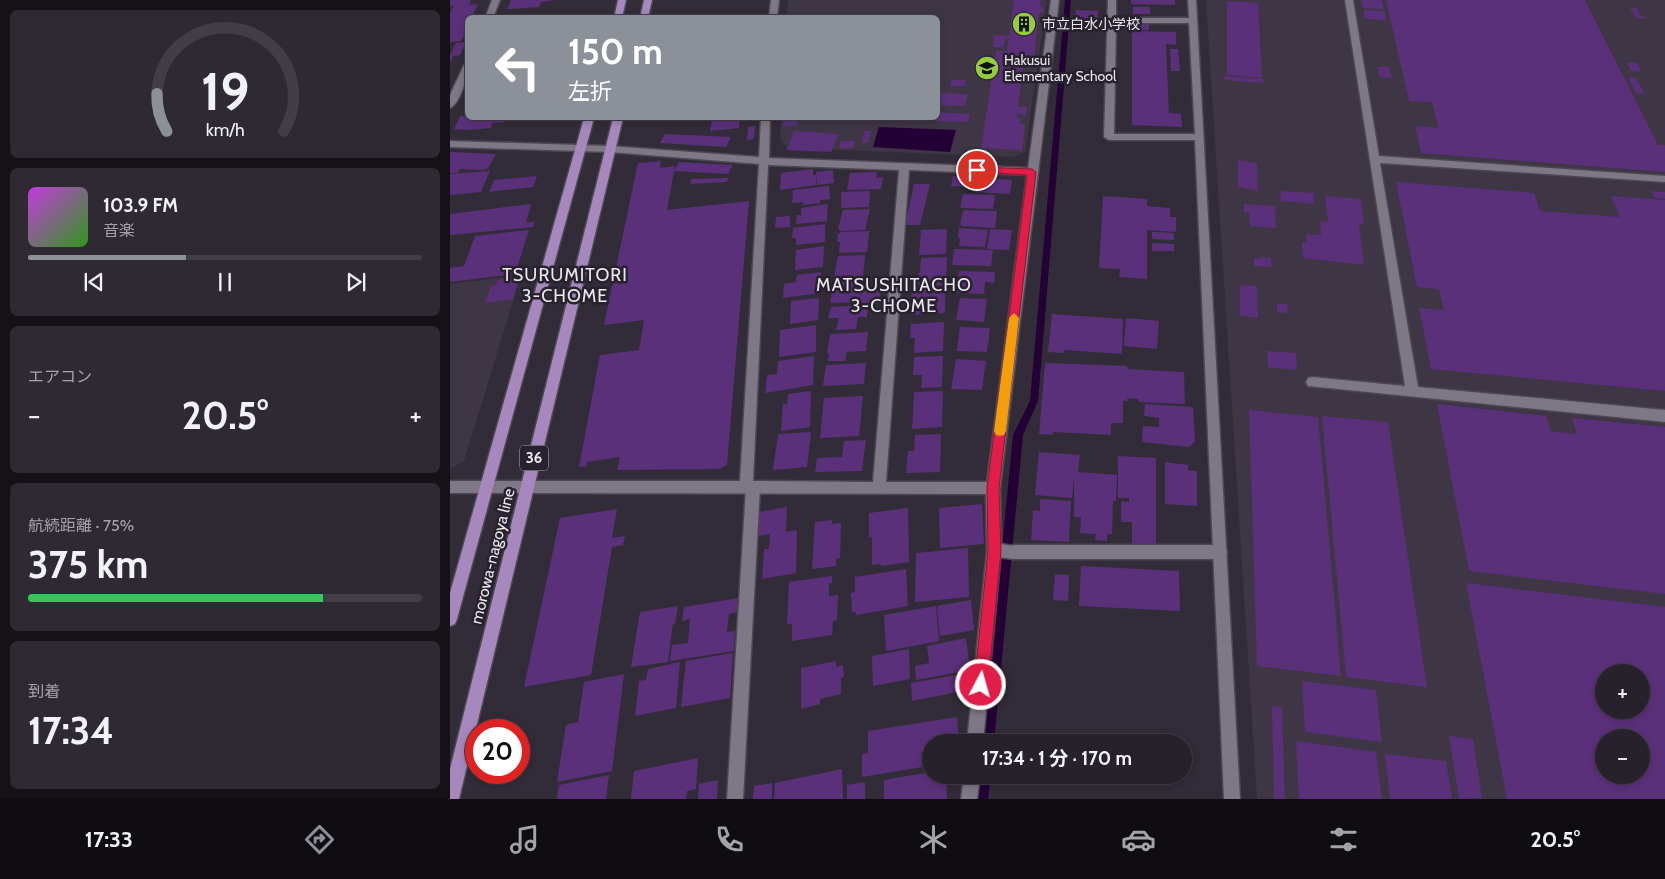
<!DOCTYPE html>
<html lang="ja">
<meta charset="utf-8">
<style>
:root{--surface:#26212a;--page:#2e2932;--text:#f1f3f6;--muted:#a4a3a8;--line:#423e47;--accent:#8c9099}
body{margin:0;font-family:Cabin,"Noto Sans JP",sans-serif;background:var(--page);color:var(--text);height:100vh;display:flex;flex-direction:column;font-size:19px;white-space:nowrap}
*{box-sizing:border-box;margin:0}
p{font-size:16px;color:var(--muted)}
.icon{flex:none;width:28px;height:28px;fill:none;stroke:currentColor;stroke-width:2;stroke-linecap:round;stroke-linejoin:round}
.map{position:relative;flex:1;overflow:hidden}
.sheet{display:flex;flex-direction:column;gap:10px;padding:10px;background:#151217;width:450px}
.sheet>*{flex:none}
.banner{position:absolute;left:15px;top:15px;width:475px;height:105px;border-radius:8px;box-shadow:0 2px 8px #0003,0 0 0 1px var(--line);background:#8c9099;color:#fff;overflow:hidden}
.tools{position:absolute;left:1145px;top:664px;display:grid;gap:10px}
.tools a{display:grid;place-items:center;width:55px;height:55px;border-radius:50%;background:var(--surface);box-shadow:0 2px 8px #0003,0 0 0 1px var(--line);font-size:25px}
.speed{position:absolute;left:15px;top:719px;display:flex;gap:10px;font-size:25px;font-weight:700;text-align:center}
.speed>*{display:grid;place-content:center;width:65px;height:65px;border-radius:50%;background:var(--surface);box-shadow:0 2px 8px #0003,0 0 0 1px var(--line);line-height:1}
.speed .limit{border:8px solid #d22;background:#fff;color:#111}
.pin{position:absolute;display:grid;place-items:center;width:42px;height:42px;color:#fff;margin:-21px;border:2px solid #fff;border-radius:50%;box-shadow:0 1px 5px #0007}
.me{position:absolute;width:55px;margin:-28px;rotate:6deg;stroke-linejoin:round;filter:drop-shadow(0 0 4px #0008)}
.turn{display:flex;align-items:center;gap:18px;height:105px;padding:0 20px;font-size:22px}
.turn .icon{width:65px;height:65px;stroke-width:2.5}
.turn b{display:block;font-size:35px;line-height:42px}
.big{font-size:38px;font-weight:700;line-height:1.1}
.sheet .tile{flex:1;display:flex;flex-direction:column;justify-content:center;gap:8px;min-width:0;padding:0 18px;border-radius:8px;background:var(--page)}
.sheet .dial{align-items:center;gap:0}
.dial svg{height:130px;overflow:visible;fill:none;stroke:var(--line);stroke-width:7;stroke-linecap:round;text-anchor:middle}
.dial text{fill:var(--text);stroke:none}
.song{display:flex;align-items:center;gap:15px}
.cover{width:60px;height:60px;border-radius:8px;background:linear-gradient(135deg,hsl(290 70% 55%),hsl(110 70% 35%))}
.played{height:5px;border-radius:2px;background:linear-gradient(90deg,var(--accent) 40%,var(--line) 40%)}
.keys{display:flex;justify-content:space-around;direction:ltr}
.heat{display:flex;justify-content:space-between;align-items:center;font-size:28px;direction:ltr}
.charge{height:8px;border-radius:4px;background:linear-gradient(90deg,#34c759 75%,var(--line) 0)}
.trip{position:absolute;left:472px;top:734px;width:270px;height:50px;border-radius:25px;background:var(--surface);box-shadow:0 2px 8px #0003,0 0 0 1px var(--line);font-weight:700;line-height:50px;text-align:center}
.tab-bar{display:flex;height:80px;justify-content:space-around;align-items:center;background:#0f0d11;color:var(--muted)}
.tab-bar .icon{width:35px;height:35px}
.tab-bar .selected{color:var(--accent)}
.tab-bar b{font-size:22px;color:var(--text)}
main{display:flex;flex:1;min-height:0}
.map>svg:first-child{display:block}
</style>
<main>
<section class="sheet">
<div class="tile dial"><svg viewBox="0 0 100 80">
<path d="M14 69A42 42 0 1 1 86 69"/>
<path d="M14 69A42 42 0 0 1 8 46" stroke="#8c9099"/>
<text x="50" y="56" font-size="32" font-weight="700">19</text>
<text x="50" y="72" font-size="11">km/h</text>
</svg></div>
<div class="tile">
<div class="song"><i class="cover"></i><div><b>103.9 FM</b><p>音楽</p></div></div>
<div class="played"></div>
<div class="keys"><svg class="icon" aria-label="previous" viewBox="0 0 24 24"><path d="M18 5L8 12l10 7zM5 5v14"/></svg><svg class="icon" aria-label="pause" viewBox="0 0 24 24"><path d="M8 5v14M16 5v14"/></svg><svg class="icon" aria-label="next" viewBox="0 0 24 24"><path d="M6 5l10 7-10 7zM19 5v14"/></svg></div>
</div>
<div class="tile"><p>エアコン</p>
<div class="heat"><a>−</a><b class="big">20.5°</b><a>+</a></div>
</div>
<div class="tile"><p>航続距離 · 75%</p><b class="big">375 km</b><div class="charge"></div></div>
<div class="tile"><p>到着</p><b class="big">17:34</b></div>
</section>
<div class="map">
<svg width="1215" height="799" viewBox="0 0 1215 799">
<rect width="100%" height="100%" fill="#322c38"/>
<g fill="#3e3545" fill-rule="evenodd">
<path d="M338,0H597L575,152L564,157L337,148L330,138L331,118H488V18L337,17Z"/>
<path d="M756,0H1215V799H807ZM1154,672H1191V710H1154ZM1154,738H1191V775H1154Z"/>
<path d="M71,275L14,461L0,469V284Z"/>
</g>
<path fill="#230137" d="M429,127L506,130L500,152L423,147Z"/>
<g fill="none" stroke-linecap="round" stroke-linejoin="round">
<g fill="#230137" fill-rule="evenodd">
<path d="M615,0H621L588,401L573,435L544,742H533L563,435L580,401Z"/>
<path d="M529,775H541L538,799H526Z"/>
</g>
</g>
<g fill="#5b307a" fill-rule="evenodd">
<path d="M0,0H21L19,5L28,4L21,18H18V29L11,41L0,42V13L4,5L0,6Z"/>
<path d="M61,0H101V1L91,2L89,7L57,9Z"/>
<path d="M564,0H591L590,7H593V13H589L583,67H573L568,107H577L576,115L567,114V118H571L570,124H575L572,150L531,148L546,51H557L559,39H555L553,47H543L544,35L559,36Z"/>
<path d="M681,0H725V5L681,4Z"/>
<path d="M911,0H932L934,9L913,8Z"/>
<path d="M936,0H1135L1208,145H1215V172L971,153L965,126L988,128L982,102L959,101Z"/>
<path d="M777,1L808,3L812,78L777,75Z"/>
<rect x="683" y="7" width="17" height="7"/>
<path d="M1180,8H1186L1191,16L1195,17L1197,19L1186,18Z"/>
<path d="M626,10L648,11L647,30L625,29Z"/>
<path d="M913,10L934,11L936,20L915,19Z"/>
<rect x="682" y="22" width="17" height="8"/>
<path d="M682,31L726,32V45L716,44L719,113L731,114L732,127L682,125Z"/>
<path d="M16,42L10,55L3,56L0,63V55L6,43Z"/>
<path d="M720,49H728L730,71H721Z"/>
<path d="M1176,62L1187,63L1191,72L1181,71Z"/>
<path d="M927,67H939L942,78L930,77Z"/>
<path d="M774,76L814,79V83L774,80Z"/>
<path d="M1178,77L1186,78L1195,94L1186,93Z"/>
<path d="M501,80H516L515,86H500Z"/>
<path d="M488,93L518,94L515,106L488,105Z"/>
<path d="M488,112L520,114L518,122L485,121Z"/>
<path d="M10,116H18V118H57L55,122L42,123L41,128L18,130L4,129Z"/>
<path d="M262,118H290L289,128L260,131Z"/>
<path d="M334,118H347V125L333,127Z"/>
<path d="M305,126L304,139L297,140L298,127Z"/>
<path d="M344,131L389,134L381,152L337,150Z"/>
<path d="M414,131H421L418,143H412Z"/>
<path d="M215,134L281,137L276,147L210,143Z"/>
<path d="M391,141H405L403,148H389Z"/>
<path d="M0,152L46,154L38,168L33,170L10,169L7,173H0Z"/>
<path d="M788,160L807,163L808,191L788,187Z"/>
<path d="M211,161L210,168L225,166L217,210L299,201L277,465L269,469L167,470L170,457L137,462V466L129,467L150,355L189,350L194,320L154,325L188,163Z"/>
<path d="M229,162L283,165L278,174L224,171Z"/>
<path d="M363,169V175H366V185L330,190L331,173Z"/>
<path d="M383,170L384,183L367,185L366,172Z"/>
<path d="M40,171L31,192L0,195V174Z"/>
<path d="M427,172L426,178L433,177L431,189L397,190L400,173Z"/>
<path d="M87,176L83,187L39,192L44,180Z"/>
<path d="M503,176L562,180L560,194L524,192L525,187L501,186Z"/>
<path d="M278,178L277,182L240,184L241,179Z"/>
<path d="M946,182L1084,193L1090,211L1170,217L1161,196L1215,200V391L981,369L969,308L994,310L989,289L967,287Z"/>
<path d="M464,184H480L470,225H455Z"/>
<path d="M379,186L380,199L370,200V203L353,205V202L342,203L343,190Z"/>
<path d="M420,191L419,207L391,208V192Z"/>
<path d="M830,191L864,193V204L831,201Z"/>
<path d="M1201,191L1215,192V199L1205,198Z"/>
<path d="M513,194L545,195L543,209L510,208Z"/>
<path d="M653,196L697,199V206L720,208V217H726V232L697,230V279L669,277L670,269L649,268Z"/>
<path d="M875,196L911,199L914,225L909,224L914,265L853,258L852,242L857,243L856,234L871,235L870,221L878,222Z"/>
<path d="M81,204L76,223L85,221L83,227L0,235V214Z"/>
<path d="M378,204L377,221L346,224L347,215H351V208Z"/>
<path d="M794,204L825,206L826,228L800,226L799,212H794Z"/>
<path d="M420,209L415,230L389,231L390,229H388L393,210Z"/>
<path d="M515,210L547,211L545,228L512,226L510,224L513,211Z"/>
<path d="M340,216V227L325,228L326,217Z"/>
<path d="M375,224V242L346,245V238H342L343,228Z"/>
<path d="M509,228L538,230L535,247L509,246L510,238H508Z"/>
<path d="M497,229L496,254L469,255L471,230Z"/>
<path d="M540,229L562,230L559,250L537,249Z"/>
<path d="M79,230L65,274L0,282V268L14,266L25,236Z"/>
<path d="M419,231L417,252L389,253L390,242H387L388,234L392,232Z"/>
<path d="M702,232L724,233V240L702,239Z"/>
<path d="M702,243L724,244V251H702Z"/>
<path d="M374,246L373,267L345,270L346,250Z"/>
<path d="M504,249L543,250L541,266L502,265Z"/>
<path d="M415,255L413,276L384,277L388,256Z"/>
<path d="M497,257L496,285L467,287L468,273H470L471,258Z"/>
<path d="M811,257L821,258L822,267L804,266V258L811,259Z"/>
<path d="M509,271L545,272L544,283L535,282L534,294L506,293Z"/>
<path d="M371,272L370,293L333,298L334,284L346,282L347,275Z"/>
<path d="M70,277L63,299L35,303L41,286L46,285L48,280Z"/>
<path d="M411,280L409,302L380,303L384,281Z"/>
<path d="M790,285L807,286L808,318L790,316Z"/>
<path d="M495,288V313L460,315L462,290Z"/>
<path d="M411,289H431L429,304H409Z"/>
<path d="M369,298L368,320L340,324L341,301Z"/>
<path d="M510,298L537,299L534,322L506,320Z"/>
<path d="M827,304H837L838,313L827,312Z"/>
<path d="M418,305L417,317H408L406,329L386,330L389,318H378L381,307Z"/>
<path d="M602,314L673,319L672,354L614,350V353L598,352Z"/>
<path d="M676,318L709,321L707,349L674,346Z"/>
<path d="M494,322L493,351L464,353L465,338H460L461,324Z"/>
<path d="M366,325V352L329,357L330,330Z"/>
<path d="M510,327L540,328L537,352L507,351Z"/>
<path d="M418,332L416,351L397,352L395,361H378L379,353H377L380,334Z"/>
<path d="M817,351L846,353L847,370L818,367Z"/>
<path d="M364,356L363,385L315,393L317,375L327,374L328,361Z"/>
<path d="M493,356L492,387L471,388L472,375H463L464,357Z"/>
<path d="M506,359L536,361L532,390L501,389Z"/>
<path d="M416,363L414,384L373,386L376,365Z"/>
<path d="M595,363L677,366L678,369L734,372L735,404L689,402V399L677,398L678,401H673V423H661V435L603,432V435L589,434Z"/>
<path d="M361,391L360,427L331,431L333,404H337L338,394Z"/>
<path d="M493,391L492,427L462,429L464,392Z"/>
<path d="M413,396L409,436L370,438L374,398Z"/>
<path d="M695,404L743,407L745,442L739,447L692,442L693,426L709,427V418L694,416Z"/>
<path d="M987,404L1096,416L1101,431L1127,434L1122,418L1215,427V594L1019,571Z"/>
<path d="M799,410L868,417L891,676L807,666Z"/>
<path d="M872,416L938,422L977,687L896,677Z"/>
<path d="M361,432L357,467L323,470L328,434Z"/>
<path d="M491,434L490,472L456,473L458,451H464L465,435Z"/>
<path d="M416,440L412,471L365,472L367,458L392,457L394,441Z"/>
<path d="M589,452L630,455L628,472L667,475L666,501H663L662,534H657V541L645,540L646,534L630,533L631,517H624V478L622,498L585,495Z"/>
<path d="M668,456L706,458V550L682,549V522H671V501L679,502V498H668Z"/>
<path d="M715,462L738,465V470L747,471V506L715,504Z"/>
<path d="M590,499L621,501L619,542L581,540L583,510L590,511Z"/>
<path d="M532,504L534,544L490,548L489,508Z"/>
<path d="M337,507L336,532L347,530L346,573L312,579L314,549H319L320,534L308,536L309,512Z"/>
<path d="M458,508L459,562L431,566V564L422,565V537L419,538V513Z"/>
<path d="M167,509L162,538L175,536L173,545L162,547L141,675L74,687L110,518Z"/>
<path d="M382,520V524L391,523L390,558L386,559V566L362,569L365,522Z"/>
<path d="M518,548L519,597L465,602L466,553Z"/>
<path d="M631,566L729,571L730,611L629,606Z"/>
<path d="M456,569L458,606L406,615V612H402L401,593L405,592V577Z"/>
<path d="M605,574L619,575L618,601L603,600Z"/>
<path d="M382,576V583H379V596L388,595L387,620L383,621L382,635L342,641V624H337L339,582Z"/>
<path d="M1016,583L1215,607V799H1057ZM1154,672H1191V710H1154ZM1154,738H1191V775H1154Z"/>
<path d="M289,598L288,612L279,614L277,632L285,631L284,651L220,661L222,645L238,643L240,619L232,621L234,607Z"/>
<path d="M521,600L524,630L490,636L487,606Z"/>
<path d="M228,606L225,624H223L218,662L181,667L190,612Z"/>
<path d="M486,606L489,641L436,651L434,615Z"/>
<path d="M516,638L520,670L466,680L465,666L479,663L477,646Z"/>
<path d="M459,649L460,679L423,686L422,656Z"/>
<path d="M283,653L280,698L231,707L236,661Z"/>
<path d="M386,661V667L393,665L394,677L391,678V694L370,699V704L351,709V668Z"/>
<path d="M230,662L226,708L185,716L189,681L196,680L198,669Z"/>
<path d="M174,674L162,771L107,782L116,725L128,722L134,682Z"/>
<path d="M507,675L508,692L462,701L461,683Z"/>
<path d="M852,681L926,690L932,742L855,732Z"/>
<path d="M822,706L832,707L835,799H824Z"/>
<path d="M507,717L509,742H481V750L471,752L472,767L412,777V754L418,753V731Z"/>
<path d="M999,736L1023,739L1032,798L1009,799Z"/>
<path d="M846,741L926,752L932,799H849Z"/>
<path d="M935,754L996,761L1002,799H940Z"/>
<path d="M248,758L246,789L237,791L236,799H181L184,771Z"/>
<path d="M392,769L393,799H324L325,783Z"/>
<path d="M481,772V775H496L497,799H434V780Z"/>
<path d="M159,775L156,799H107L109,785Z"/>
<path d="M268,780L267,799H248L249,784Z"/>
<path d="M415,782V799H397V785Z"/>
<path d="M322,783V799H303L304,786Z"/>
</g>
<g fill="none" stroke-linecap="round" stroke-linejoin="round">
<g stroke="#4c4751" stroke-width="3">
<g id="service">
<path d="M895,0H903L929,156L1215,176V182L930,163L968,387L1215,410V422L858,386L856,382L858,378L862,377L955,386Z"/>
<path d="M303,481L308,483L310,487L293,799H277L296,487L298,483Z"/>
<path d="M544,544L549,546L551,551L533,742H517L537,551L539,546Z"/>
<path d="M564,545H770L775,547L777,552L775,557L770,559H564L559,557L557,552L559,547Z"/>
<path d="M514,775H530L527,799H511Z"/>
</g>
</g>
<g stroke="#4c4751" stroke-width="3">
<g id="minor">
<path d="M42,0H50L43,18H35Z"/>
<path d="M321,0H329L327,18H319Z"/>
<path d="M601,0H609L550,488L551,544L569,547L571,552L569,557L564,559L539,556L537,551L536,494L0,493V481H290L309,164L160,152L0,147V141L160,146L309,157L311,118H320L319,158L578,168ZM318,165L449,170L423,482L303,481ZM459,170L577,175L537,482H436Z"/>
<path d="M658,0H666V18H739L738,0H746L790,799H774L745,140H659L654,137ZM666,23H739L745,134H664Z"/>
<path d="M18,62C18,74 11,103 0,108V95L14,65Z"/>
</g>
</g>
<g stroke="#4c4751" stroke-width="3">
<g id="primary">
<path d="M168,0H176L172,18H164Z"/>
<path d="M194,0H202L198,18H190Z"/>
<path d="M134,118H144L7,619L5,624L0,626V593Z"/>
<path d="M163,118H173L9,799H0V769Z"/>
</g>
</g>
<use href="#service" fill="#7e7785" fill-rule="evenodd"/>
<use href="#minor" fill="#7e7785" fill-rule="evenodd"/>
<use href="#primary" fill="#a688be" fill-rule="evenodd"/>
</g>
<path fill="#e11d48" stroke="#92132f" d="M527,167L582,169L586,172L549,488L551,551L538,685L536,690L531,692L526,690L524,685L538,551L537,488L577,175L524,172L522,170Z"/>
<path fill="#f59e0b" d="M564,313L569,318L556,431L554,435L550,436L546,435L544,431L559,318Z"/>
<defs>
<g id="building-disc" transform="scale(1.25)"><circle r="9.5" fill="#93cc3d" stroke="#28222e"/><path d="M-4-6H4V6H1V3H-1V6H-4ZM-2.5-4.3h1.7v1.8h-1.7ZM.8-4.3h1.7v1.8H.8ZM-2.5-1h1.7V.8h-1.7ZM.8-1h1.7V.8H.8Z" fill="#111"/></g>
<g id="school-disc" transform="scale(1.25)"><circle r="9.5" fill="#93cc3d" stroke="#28222e"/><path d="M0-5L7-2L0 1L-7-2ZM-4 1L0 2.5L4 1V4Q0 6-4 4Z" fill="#111"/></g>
</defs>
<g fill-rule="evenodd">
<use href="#building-disc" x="574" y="24"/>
<use href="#school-disc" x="537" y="68"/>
</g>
<g text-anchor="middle" stroke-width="5" stroke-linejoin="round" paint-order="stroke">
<g font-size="14" fill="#ebe7ef" stroke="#28222e" text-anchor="start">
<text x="592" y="29">市立白水小学校</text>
<text x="554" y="65">Hakusui<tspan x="554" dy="16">Elementary School</tspan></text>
</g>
<rect fill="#28222e" stroke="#b0acb5" stroke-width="1" x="70" y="445.5" width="28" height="25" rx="4"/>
<g font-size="15" font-weight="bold" fill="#ebe7ef">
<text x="84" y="463">36</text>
</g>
<g font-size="16" fill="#ebe7ef" stroke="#28222e">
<text transform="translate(42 556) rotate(-76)" y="6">morowa-nagoya line</text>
</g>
<g font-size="18" letter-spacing="1" fill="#ebe7ef" stroke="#28222e">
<text x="115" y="281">TSURUMITORI<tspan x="115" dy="21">3-CHOME</tspan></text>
<text x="444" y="291">MATSUSHITACHO<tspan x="444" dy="21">3-CHOME</tspan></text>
</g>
</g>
</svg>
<div class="tools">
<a>+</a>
<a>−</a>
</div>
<div class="speed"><div class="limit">20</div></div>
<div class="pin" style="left:527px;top:170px;background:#d93025"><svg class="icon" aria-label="arrive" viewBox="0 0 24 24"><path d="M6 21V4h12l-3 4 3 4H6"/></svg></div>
<svg class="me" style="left:531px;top:685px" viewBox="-20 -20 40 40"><circle r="17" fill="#e11d48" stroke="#fff" stroke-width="3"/><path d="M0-11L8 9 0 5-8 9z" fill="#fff"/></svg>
<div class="trip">17:34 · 1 分 · 170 m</div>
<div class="banner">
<div class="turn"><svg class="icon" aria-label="left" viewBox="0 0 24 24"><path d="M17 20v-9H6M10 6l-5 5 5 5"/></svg><div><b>150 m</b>左折</div></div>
</div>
</div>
</main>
<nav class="tab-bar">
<b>17:33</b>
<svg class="icon selected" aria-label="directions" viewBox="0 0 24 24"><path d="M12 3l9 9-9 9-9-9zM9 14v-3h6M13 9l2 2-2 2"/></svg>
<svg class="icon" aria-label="music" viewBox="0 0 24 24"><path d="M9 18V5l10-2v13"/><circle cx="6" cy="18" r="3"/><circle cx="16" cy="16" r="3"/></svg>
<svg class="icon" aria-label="phone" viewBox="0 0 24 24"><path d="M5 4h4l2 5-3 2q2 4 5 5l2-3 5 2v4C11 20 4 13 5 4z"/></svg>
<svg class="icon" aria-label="climate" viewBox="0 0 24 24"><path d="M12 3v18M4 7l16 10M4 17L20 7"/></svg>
<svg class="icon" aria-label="car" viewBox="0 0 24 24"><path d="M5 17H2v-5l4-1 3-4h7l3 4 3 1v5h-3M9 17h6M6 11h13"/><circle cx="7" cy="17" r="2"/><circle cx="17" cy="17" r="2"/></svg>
<svg class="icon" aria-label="filters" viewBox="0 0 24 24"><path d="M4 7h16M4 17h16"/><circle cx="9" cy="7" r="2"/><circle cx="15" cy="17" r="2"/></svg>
<b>20.5°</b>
</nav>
